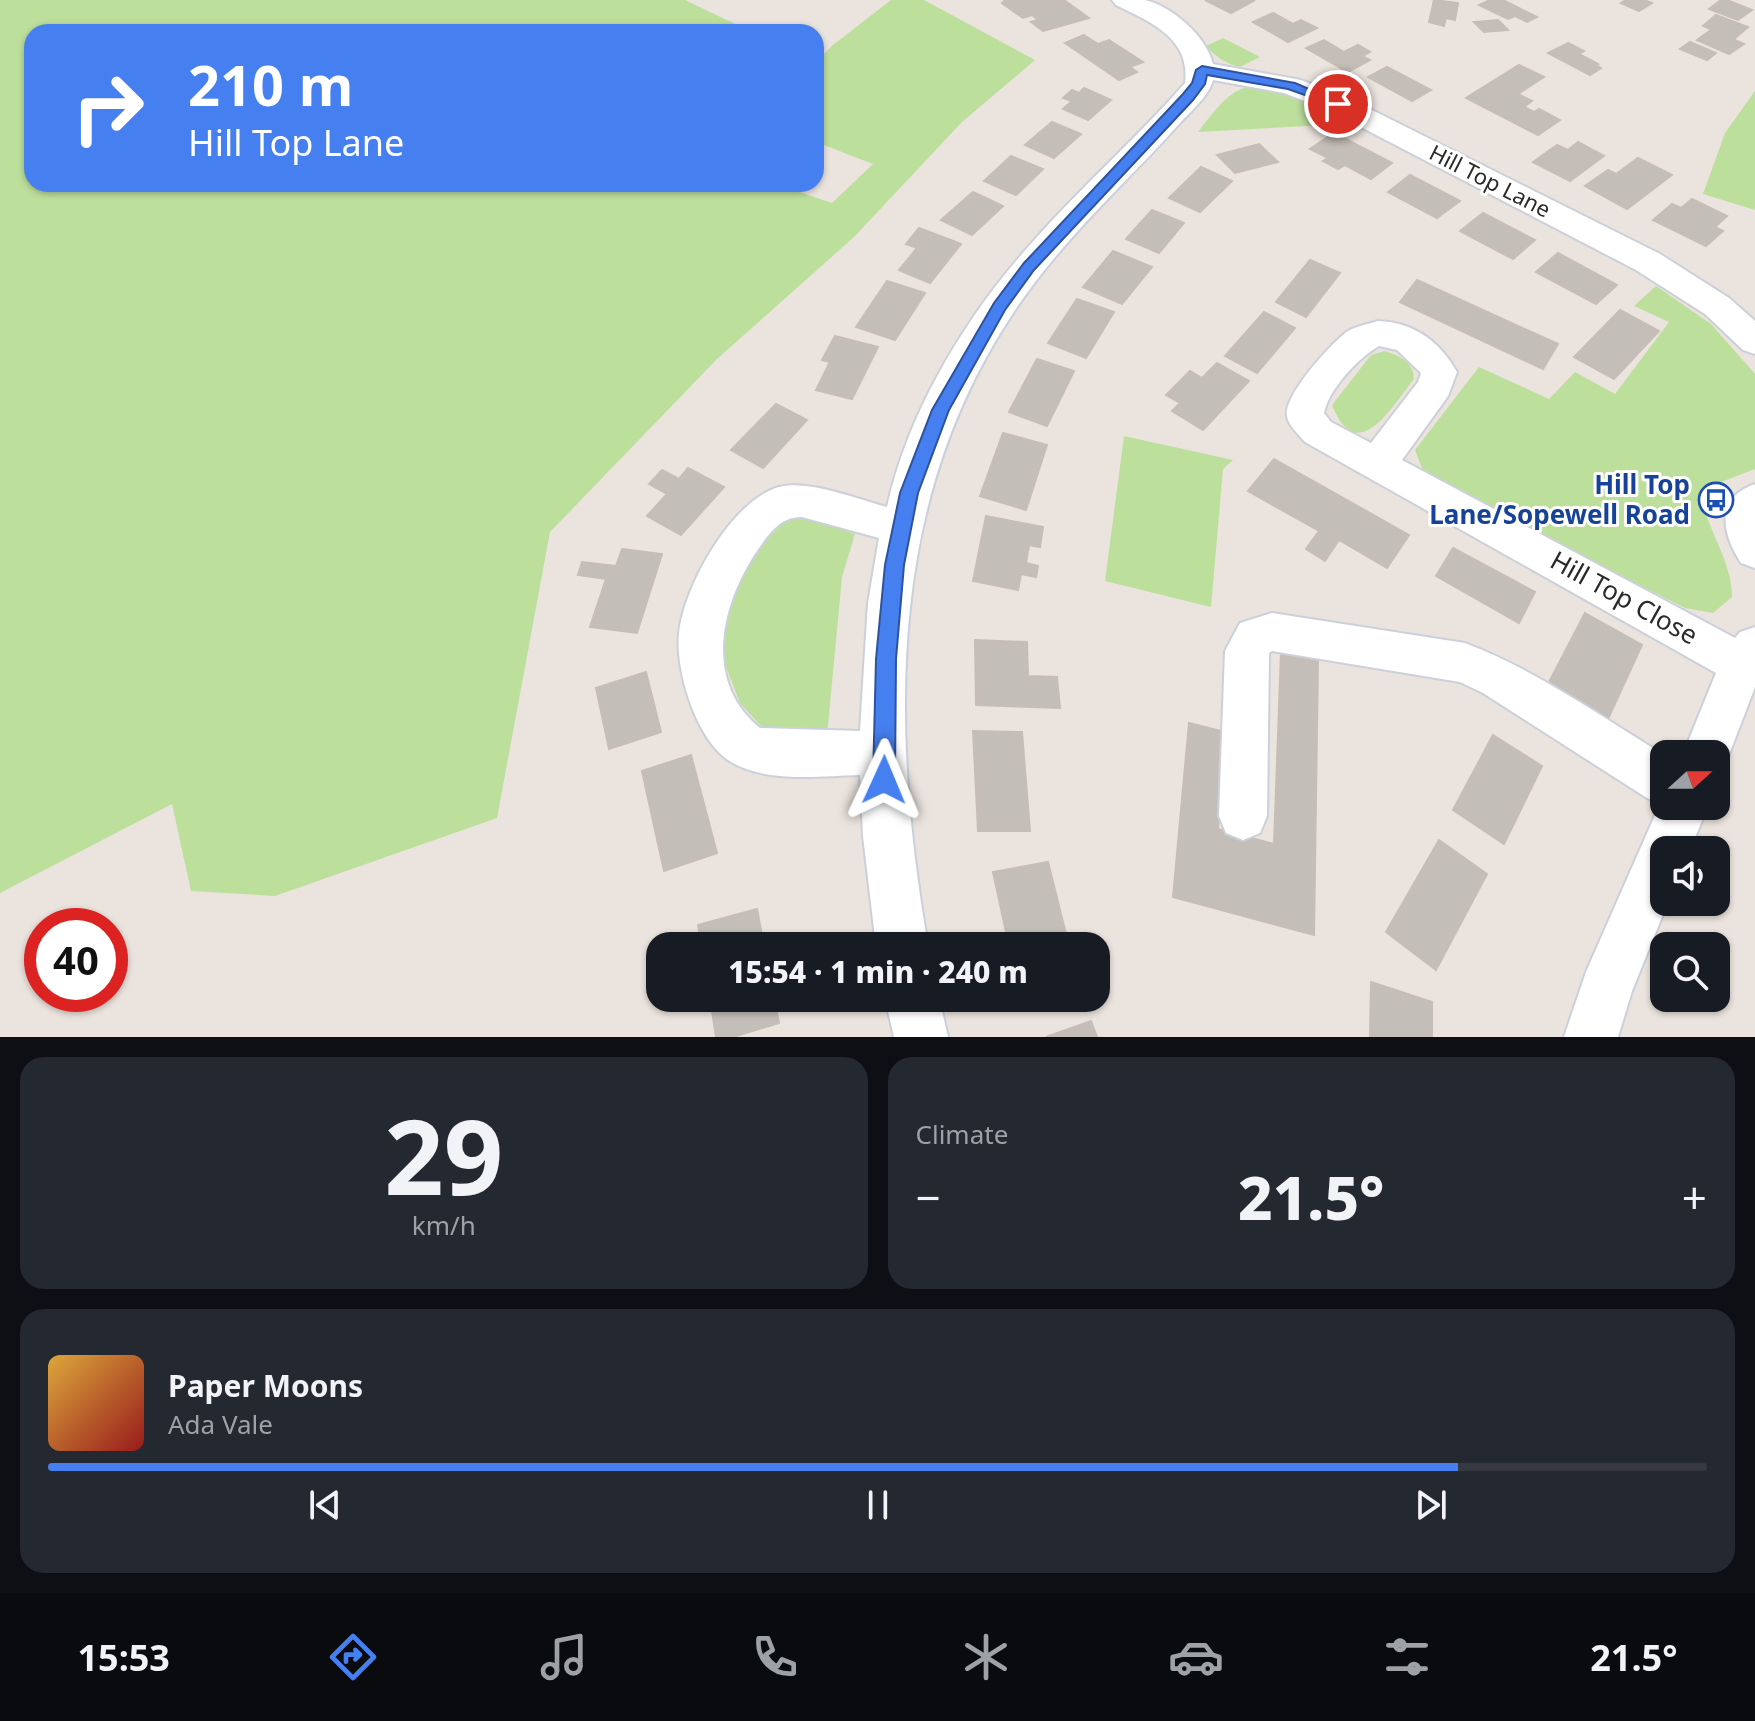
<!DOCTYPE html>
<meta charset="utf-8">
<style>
:root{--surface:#171b24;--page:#242831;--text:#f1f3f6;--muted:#9ea1a6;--line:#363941;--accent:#457ff0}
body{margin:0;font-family:"Noto Sans",sans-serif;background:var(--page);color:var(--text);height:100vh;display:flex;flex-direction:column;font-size:30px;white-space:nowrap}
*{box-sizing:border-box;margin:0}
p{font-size:26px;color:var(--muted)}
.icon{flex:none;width:44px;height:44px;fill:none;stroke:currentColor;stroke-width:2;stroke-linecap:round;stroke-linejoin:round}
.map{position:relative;height:1037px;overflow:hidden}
.sheet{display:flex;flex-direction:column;gap:20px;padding:20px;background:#0d0f14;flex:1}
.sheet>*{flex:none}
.top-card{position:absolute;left:24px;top:24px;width:800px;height:168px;border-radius:24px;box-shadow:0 2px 6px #0004;background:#457ff0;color:#fff;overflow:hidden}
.needle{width:52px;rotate:69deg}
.tools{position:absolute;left:1650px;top:740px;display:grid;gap:16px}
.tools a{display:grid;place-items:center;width:80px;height:80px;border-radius:16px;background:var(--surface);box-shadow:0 2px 6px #0004;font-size:40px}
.speed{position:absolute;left:24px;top:908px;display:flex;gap:16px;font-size:40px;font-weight:700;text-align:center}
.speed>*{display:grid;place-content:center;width:104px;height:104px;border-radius:50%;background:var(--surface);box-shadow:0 2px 6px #0004;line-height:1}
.speed .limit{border:12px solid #d22;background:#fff;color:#111}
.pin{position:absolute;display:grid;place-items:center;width:68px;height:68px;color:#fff;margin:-34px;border:4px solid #fff;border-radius:50%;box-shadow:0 2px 8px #0007}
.me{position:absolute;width:88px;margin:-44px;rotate:1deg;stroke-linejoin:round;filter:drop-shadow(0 0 6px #0008)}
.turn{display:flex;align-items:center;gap:28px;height:168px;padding:0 32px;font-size:36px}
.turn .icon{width:104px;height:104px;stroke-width:2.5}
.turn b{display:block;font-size:56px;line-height:68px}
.big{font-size:60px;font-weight:800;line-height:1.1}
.sheet .tile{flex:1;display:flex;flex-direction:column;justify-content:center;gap:12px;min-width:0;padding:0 28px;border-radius:24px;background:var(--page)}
.sheet .dial{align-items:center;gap:0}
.dial b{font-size:104px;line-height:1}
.song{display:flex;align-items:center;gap:24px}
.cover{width:96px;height:96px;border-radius:12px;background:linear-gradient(135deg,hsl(40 70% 55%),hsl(0 70% 35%))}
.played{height:8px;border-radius:4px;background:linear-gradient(90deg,var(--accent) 85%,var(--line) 85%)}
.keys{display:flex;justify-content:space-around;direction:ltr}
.heat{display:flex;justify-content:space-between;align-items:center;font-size:44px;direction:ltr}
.sheet .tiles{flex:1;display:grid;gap:20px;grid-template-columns:1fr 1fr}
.tile:last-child{grid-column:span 2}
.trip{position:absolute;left:646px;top:932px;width:464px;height:80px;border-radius:24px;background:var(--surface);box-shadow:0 2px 6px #0004;font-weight:800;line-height:80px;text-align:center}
.dock{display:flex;height:128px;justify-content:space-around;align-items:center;background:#090b0e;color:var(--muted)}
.dock .icon{width:56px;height:56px}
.dock .current{color:var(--accent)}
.dock b{font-size:36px;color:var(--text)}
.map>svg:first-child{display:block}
</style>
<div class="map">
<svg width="1755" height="1037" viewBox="0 0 1755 1037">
<rect width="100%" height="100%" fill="#ebe3dd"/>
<g fill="#bddf9c">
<path d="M0,0H685L752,32H32V184H776L832,203L873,164L816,142V62L833,45L891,0H924L1035,60L962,122L854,237L717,359L550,532L497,818L275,896L191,891L172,804L0,893Z"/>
<path d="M1223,38L1260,57L1240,67C1225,63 1217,58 1206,46Z"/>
<path d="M1244,88C1279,87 1316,107 1345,124L1198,132C1211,116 1224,95 1244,88Z"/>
<path d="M1755,91V210L1703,194L1725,133Z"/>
<path d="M1656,286L1711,324L1755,374V469L1716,484L1704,506C1712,538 1732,564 1732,597L1713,613L1685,608L1448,488L1423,471L1415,450L1479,367L1549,399L1575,372L1615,394L1669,322L1634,306Z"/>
<path d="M1385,351C1399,356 1414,362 1414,379C1391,408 1357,468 1332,405L1371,355Z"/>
<path d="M1124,436L1233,460L1223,469L1211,607L1105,581Z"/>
<path d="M801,514L855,534L842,577L827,736L778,732L760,725L740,703L723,659L727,612L745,561L791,515Z"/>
</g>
<g fill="#c4beb8" stroke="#c6beb6" stroke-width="2">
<path d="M1005,0H1064L1089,18L1043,31L1031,22L1038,20L1032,15L1023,18L1002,3Z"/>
<path d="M1205,0H1255L1231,13Z"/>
<path d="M1434,0L1458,3L1455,20L1446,18L1444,26L1429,22Z"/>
<path d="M1490,0H1503L1537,17L1527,22L1515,16L1508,19L1479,5Z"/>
<path d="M1626,0H1644L1652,3L1639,11L1621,3Z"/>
<path d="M1721,0H1727L1752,10L1738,20L1709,9Z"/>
<path d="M1273,13L1293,24L1301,20L1317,28L1288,42L1253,22Z"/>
<path d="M1716,15L1748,27L1734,39L1703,26Z"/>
<path d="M1498,20L1508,30L1484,32L1474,22Z"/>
<path d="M1711,30L1744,44L1729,54L1697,40Z"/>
<path d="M1084,35L1098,44L1109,40L1143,62L1130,67L1137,72L1119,80L1065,43Z"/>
<path d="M1324,40L1344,52L1358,45L1370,52L1362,56L1370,60L1348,72L1306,48Z"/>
<path d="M1690,42L1716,53L1707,60L1680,49Z"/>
<path d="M1568,43L1584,51L1579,54L1598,64L1595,65L1601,68L1590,75L1548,53Z"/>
<path d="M1519,65L1544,77L1518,94L1532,101L1524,107L1534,112L1539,109L1560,120L1538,135L1466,98Z"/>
<path d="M1387,67L1431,90L1412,101L1368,77Z"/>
<path d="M1084,88L1111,100L1088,120L1063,109L1072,101L1063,98L1072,90L1079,93Z"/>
<path d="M1052,122L1081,134L1054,158L1025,145Z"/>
<path d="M1334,133L1392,163L1371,179L1345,165L1338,169L1323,161L1328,158L1310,149Z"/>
<path d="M1578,142L1604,156L1570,181L1533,162L1557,145L1568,150Z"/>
<path d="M1259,144L1278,162L1235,173L1217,155Z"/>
<path d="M1011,156L1043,169L1016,195L984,181Z"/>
<path d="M1638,158L1672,175L1627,209L1585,186L1608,170L1616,174Z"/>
<path d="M1201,167L1232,181L1200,212L1169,198Z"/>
<path d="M1410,175L1460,201L1437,218L1388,192Z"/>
<path d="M973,192L1003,206L972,235L941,220Z"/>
<path d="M1692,199L1727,216L1715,227L1723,231L1706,246L1653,220L1672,204L1681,208Z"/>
<path d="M1152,210L1184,223L1159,253L1126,239Z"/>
<path d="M1483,213L1535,240L1513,259L1460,231Z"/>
<path d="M919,228L961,244L930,283L899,270L917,248L906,244Z"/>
<path d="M1113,251L1152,267L1122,304L1083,287Z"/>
<path d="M1558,253L1617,285L1596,304L1536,272Z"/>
<path d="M1310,260L1340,273L1306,317L1276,302Z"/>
<path d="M1417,280L1558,344L1543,369L1400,302Z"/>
<path d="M887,281L925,293L895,340L856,327Z"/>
<path d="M1077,299L1114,312L1086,358L1048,343Z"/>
<path d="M1620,310L1659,331L1614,379L1574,357Z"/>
<path d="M1264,312L1295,328L1257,373L1225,356Z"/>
<path d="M835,336L878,347L852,399L816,390L830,362L822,360Z"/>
<path d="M1037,359L1074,371L1047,426L1009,412Z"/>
<path d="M1217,363L1249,381L1203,430L1172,411L1180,403L1166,395L1190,371L1202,378Z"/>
<path d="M776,404L807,420L763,468L731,450Z"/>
<path d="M1003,433L1047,445L1026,510L980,496Z"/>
<path d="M1274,459L1409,535L1387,568L1339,540L1325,561L1306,549L1319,531L1248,491Z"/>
<path d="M688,468L724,487L681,535L647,516L667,494L649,484L662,470L679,479Z"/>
<path d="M986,516L1043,527L1040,547L1029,545L1026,563L1038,566L1036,577L1021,574L1018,590L973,581Z"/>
<path d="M1453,548L1535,592L1519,623L1436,576Z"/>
<path d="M622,549L662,554L637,633L590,627L606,579L578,575L582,562L616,566Z"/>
<path d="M1585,613L1642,645L1607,721L1547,686Z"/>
<path d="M975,640L1027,642L1028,676L1057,677L1060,708L976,705Z"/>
<path d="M1281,652L1318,660L1314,935L1173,897L1189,723L1225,732L1218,829L1274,844Z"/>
<path d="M646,672L661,732L609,749L596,688Z"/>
<path d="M973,731L1022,732L1030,831H978Z"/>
<path d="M1493,735L1542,766L1504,844L1453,810Z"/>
<path d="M691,755L717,853L664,871L642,771Z"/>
<path d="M1439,840L1487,874L1436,970L1386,932Z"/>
<path d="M1048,862L1069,946H1009L993,872Z"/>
<path d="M757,909L764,946H702L698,925Z"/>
<path d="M1371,982L1432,1002V1037H1370Z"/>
<path d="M710,998H774L779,1023L733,1037H716Z"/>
<path d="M1091,1021L1097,1037H1046Z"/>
</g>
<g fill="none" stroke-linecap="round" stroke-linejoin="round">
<g stroke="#cbd0db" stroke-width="4">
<g id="minor">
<path d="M1112,0C1122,0 1135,0 1145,0C1173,7 1206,36 1213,64L1301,80L1348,98L1660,254L1729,298L1755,321V354L1743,350L1705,314L1636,270L1328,110L1284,93L1213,80C1209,96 1191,111 1180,123C1140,168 1095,209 1056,256C887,456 886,700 928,946H876L863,836L860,775C820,776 764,784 728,760C696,738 675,670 679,633C684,586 732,500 779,487C808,479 857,499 887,507C909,408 969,311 1037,237C1084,184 1138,137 1185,83C1191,38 1150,22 1116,5ZM802,517L879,538L868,603L860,731L760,728C701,680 722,601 759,548C771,531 781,517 802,517Z"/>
<path d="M1378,321C1414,322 1440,342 1457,372L1448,396L1402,460L1735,638L1740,632L1755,627V687L1723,770L1716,772V754H1683L1716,673L1305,442C1299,435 1288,425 1287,416C1283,396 1332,342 1348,331C1357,326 1368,324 1378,321ZM1379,346L1397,350L1421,373L1418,382L1371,443L1331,422L1324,413C1329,389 1358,358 1379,346Z"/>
<path d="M1755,484V568L1741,563C1722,534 1714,498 1755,484Z"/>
<path d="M1272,613L1465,643C1536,670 1600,716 1664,755V806H1708L1690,850H1664V902H1668L1632,991L1618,1037H1564L1586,972L1660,804L1647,798L1483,693L1460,682L1272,651L1269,653L1267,816L1260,833L1243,840L1226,833L1219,816L1225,651L1240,623Z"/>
<path d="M885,998H939L948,1037H894Z"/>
</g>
</g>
<use href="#minor" fill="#fff" fill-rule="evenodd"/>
</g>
<path fill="#457ff0" stroke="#2d539c" stroke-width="2" d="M1202,66L1295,83L1344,104L1338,107L1288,89L1207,75L1205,84L1193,100L1034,270L1005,310L949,410L918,493L904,565L896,659L895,780L892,788L884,791L877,788L873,780L876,659L885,565L900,493L932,410L994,303L1024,263L1183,94L1192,83L1196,70Z"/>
<defs>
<g id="bus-ring" transform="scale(1.8)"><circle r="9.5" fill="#fff" stroke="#1a4fb4" stroke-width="1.5"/><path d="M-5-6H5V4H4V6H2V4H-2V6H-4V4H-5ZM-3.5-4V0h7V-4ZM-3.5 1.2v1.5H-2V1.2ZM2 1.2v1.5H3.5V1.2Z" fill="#1a4fb4"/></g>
</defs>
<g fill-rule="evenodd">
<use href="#bus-ring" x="1716" y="500"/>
</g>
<g text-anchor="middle" stroke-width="6" stroke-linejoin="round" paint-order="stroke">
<g font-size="22" fill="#2a2a2a" stroke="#fff">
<text transform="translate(1490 181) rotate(27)" y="8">Hill Top Lane</text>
</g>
<g font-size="26" font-weight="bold" fill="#164399" stroke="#fff" text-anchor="end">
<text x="1690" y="494">Hill Top<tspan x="1690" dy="30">Lane/Sopewell Road</tspan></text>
</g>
<g font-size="26" fill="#2a2a2a" stroke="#fff">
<text transform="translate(1624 598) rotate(29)" y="9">Hill Top Close</text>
</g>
</g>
</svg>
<div class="tools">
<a><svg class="needle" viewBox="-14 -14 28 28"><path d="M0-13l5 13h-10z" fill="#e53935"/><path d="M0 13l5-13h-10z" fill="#9ea1a6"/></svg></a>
<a><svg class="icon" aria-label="sound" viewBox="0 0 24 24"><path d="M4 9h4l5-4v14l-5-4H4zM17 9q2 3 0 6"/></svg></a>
<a><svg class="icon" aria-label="search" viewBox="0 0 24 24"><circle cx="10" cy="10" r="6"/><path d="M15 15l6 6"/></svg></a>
</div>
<div class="speed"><div class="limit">40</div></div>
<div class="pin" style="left:1338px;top:104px;background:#d93025"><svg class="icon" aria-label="arrive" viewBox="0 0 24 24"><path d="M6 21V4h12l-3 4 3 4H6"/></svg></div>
<svg class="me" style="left:884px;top:780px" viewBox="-20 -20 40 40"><path d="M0-17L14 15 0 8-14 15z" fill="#457ff0" stroke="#fff" stroke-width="4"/></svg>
<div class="trip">15:54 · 1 min · 240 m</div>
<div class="top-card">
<div class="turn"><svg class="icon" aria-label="right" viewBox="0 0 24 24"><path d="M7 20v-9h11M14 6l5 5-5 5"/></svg><div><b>210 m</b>Hill Top Lane</div></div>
</div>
</div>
<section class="sheet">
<div class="tiles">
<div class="tile dial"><b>29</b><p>km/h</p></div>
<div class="tile"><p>Climate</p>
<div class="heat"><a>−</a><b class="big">21.5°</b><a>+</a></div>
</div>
<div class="tile">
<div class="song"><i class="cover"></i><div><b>Paper Moons</b><p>Ada Vale</p></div></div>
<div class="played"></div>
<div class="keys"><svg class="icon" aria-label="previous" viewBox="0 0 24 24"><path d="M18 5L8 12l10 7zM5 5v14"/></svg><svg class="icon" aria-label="pause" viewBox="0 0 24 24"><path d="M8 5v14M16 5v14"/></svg><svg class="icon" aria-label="next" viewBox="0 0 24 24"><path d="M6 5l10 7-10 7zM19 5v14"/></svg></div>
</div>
</div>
</section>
<nav class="dock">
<b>15:53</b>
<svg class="icon current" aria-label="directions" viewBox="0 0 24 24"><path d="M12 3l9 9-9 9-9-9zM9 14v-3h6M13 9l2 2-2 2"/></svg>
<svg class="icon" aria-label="music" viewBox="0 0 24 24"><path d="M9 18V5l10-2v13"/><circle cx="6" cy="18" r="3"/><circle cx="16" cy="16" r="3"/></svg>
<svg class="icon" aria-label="phone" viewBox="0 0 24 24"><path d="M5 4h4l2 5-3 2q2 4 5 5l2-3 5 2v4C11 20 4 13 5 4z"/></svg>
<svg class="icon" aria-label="climate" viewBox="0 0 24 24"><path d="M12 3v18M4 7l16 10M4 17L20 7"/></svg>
<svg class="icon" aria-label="car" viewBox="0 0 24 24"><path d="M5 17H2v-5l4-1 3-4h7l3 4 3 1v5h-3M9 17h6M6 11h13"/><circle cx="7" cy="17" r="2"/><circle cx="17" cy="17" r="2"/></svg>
<svg class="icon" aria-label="filters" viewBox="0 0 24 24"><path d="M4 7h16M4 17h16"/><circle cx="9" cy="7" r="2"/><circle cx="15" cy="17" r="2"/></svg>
<b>21.5°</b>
</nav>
